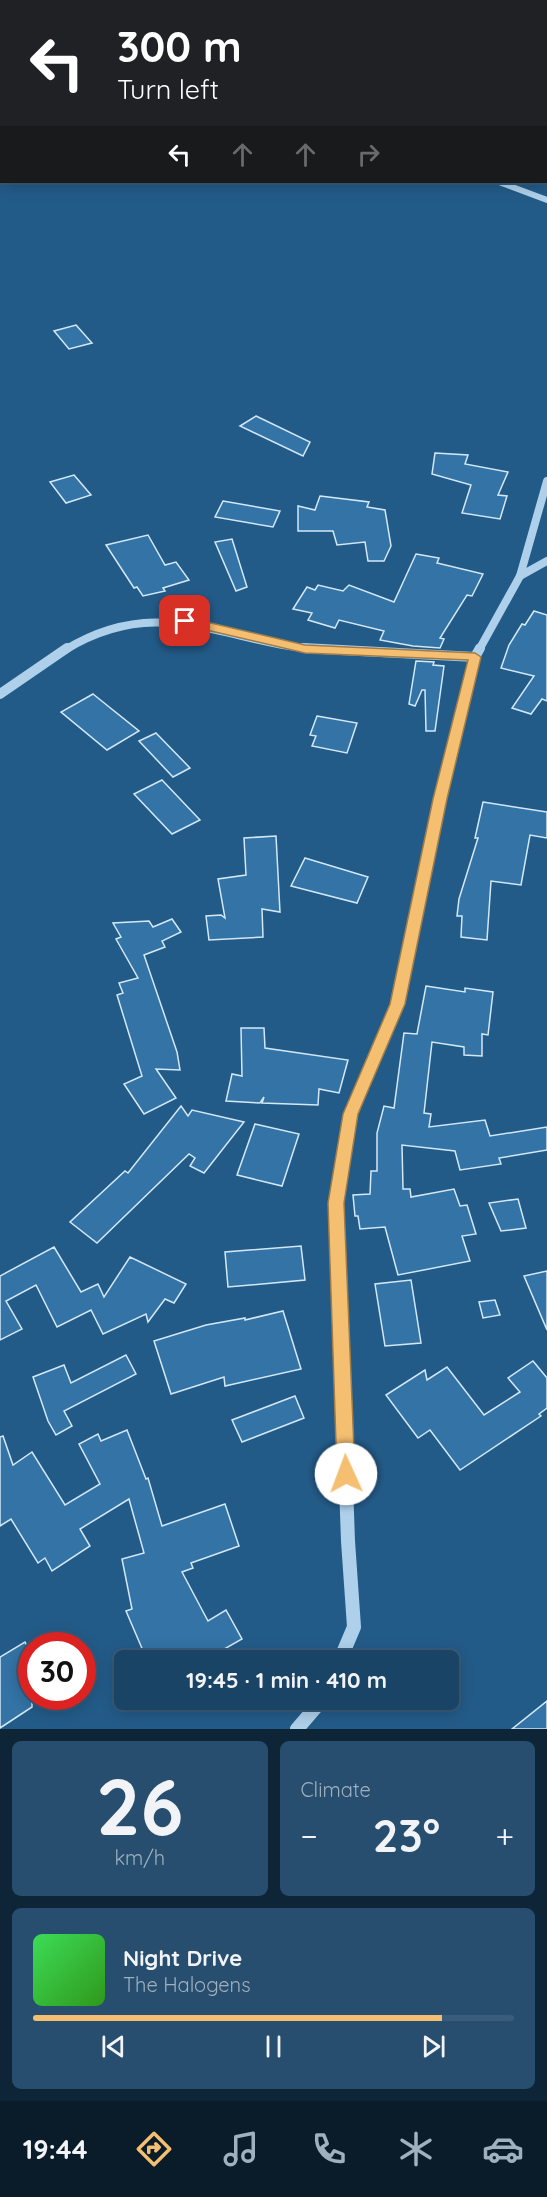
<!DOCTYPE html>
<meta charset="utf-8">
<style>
:root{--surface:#1a4466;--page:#274e6f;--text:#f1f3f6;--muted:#9fb0bf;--line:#385c7a;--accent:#f5bf71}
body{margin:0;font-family:Quicksand,sans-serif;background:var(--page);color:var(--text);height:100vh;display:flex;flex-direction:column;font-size:22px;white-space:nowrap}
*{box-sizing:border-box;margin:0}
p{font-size:20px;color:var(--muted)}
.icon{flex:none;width:33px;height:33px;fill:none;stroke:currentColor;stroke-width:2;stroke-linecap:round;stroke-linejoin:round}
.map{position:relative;height:1729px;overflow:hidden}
.details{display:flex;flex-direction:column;gap:12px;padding:12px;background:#0e2538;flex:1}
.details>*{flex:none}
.top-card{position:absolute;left:0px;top:0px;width:548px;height:183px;box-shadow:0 3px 15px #0003,0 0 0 2px var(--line);background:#202124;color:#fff;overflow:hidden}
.speed{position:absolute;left:18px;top:1632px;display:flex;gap:12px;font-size:30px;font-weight:700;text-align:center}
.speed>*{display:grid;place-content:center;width:78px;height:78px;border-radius:50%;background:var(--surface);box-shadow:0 3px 15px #0003,0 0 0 2px var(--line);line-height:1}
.speed .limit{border:9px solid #d22;background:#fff;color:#111}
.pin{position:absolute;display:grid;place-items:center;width:51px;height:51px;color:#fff;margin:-26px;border-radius:12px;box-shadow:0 3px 9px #0006}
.me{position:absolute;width:66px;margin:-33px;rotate:358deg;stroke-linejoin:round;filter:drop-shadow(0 0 4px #0008)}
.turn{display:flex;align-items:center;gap:21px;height:126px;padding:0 18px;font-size:27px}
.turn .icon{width:78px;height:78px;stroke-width:2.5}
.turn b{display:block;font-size:42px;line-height:51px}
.lanes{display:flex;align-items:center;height:57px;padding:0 18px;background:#0003;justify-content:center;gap:30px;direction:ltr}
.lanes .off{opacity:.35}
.big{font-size:45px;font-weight:800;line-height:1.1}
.details .tile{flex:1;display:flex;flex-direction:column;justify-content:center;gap:9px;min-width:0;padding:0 21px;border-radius:9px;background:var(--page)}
.details .dial{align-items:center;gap:0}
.dial b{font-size:78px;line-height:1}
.song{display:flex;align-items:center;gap:18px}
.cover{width:72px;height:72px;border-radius:9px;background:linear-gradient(135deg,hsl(130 70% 55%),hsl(110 70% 35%))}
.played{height:6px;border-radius:3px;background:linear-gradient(90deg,var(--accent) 85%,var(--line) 85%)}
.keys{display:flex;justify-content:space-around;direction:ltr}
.heat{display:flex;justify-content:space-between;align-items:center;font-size:33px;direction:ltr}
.details .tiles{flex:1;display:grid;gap:12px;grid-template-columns:1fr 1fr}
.tile:last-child{grid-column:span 2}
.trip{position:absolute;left:114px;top:1650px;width:345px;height:60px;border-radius:9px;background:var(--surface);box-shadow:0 3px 15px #0003,0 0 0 2px var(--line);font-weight:800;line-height:60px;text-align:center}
.tabs{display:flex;height:96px;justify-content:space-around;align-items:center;background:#0a1b29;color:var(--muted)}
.tabs .icon{width:42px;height:42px}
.tabs .on{color:var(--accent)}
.tabs b{font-size:27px;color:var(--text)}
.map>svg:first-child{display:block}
</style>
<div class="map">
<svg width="547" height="1729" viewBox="0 0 547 1729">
<rect width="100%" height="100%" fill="#235b88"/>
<g fill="#3373a5" stroke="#d3e8f7" stroke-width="1.5">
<path d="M76,325L92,343L69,349L54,331Z"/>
<path d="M256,416L310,442L303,456L240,426Z"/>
<path d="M435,453L468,455L465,464L508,472L498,495L507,496L500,519L462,513L471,485L432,474Z"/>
<path d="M74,475L91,495L66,503L50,482Z"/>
<path d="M320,496L369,502L367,507L385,510L391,546L384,561H368L365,542L337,545L333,531H298V506L315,510Z"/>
<path d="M223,501L280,511L273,527L215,517Z"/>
<path d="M148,535L165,565L176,562L189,580L163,588L165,591L143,596L137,587L134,588L106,545Z"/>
<path d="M232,539L247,587L236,591L215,542Z"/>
<path d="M416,554L439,558L437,563L483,574L472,596L467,595L440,638L444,639L440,648L413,646L380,640L384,631L339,620L335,628L308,620L312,613L293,609L307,587L315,590L318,585L343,591L349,585L394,602Z"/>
<path d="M534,611L547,615V701L542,699L531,714L512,708L534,676L501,668L509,645L522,624L525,625Z"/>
<path d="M416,661L434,662L433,665L444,666L435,731H426L425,690H422L415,706L409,704Z"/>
<path d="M93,694L139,731L107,750L61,712Z"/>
<path d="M317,716L357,723L347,753L312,746L316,736L310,735Z"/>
<path d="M156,733L190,768L173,777L139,741Z"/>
<path d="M162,780L200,820L172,834L134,794Z"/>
<path d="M483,802L547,812V838L530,835L521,885L491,881L487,940L461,937L462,916H457L459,899L478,838H475Z"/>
<path d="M276,836L280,912L262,909L263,937L209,940L206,916L221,915L225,918L218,879L246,875L244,838Z"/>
<path d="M305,858L368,877L357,903L291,886Z"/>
<path d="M172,919L181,932L162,941L165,947L144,955L177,1052L180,1070L156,1069L176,1098L144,1114L124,1084L142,1076L117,995L123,993L119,983L138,978L116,939L121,937L113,923L149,921L153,927Z"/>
<path d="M426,986L465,992V988L493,992L488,1035L482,1034V1056L464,1055V1047L432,1042L424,1113L431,1114L429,1127L485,1120L490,1136L547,1127V1150L499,1158L501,1164L460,1170L455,1151L402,1145L403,1189H410L411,1197L454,1189L460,1206L467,1205L476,1234L462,1236L470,1261L398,1275L385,1227L360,1229L358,1216H355L353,1195L370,1194L371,1171H377V1133L384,1106L394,1108L404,1033L417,1034Z"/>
<path d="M241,1028H264L265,1048L348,1060L339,1093L319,1089L318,1105L262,1103L264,1097L260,1103L226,1101L232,1074L242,1076Z"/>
<path d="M181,1106L188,1116L192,1110L244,1122L204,1173L190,1166L195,1158L189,1154L97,1243L70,1222L125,1171L128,1173Z"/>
<path d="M255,1124L299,1134L282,1186L237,1175Z"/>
<path d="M518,1199L526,1228L501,1231L489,1203Z"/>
<path d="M301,1246L305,1280L228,1287L225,1252Z"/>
<path d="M54,1247L81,1292L98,1284L104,1297L130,1257L186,1284L174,1303L165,1299L148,1322L146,1314L103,1334L91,1310L57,1327L36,1285L6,1301L22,1329L0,1340V1276Z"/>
<path d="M547,1271V1330L524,1276Z"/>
<path d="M411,1280L421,1343L385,1346L375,1284Z"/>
<path d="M495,1300L500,1315L483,1318L479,1302Z"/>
<path d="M283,1311L301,1369L225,1386L224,1377L171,1394L154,1341L206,1325L245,1318V1320Z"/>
<path d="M126,1355L136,1374L64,1411L72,1426L56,1435L48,1421L33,1377L64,1365L71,1383Z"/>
<path d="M533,1361L547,1378V1408L539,1414L541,1416L460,1470L430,1430L418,1438L386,1395L425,1370L427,1380L447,1367L484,1415L520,1392L508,1378Z"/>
<path d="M295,1396L304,1418L242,1442L232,1420Z"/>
<path d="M127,1430L146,1479L148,1478L162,1526L225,1504L239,1546L191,1563L193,1568L182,1572L208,1621L226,1610L242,1639L205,1660H147L126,1611L132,1609L122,1559L144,1553L129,1499L80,1529L90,1546L52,1571L45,1558L38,1563L11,1519L0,1526V1437L3,1436L13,1465L32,1452L65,1505L100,1484L79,1444L98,1434L101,1441Z"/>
<path d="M25,1642L32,1655V1707L0,1728V1657Z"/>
<path d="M547,1701V1729H512Z"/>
</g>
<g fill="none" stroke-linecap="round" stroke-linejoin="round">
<g stroke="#aed0ea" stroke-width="6">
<path d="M204,0L207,2"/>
<path d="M384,0L387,2"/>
<path d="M103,2L109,0"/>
<path d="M499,182L547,200"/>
</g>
<g stroke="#aed0ea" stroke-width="8">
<path d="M520,576L547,561"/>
<path d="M65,650C158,593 222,641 317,650"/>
<path d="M479,650L520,576L547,481"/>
</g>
<g stroke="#aed0ea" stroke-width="10">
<path d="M303,648L475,657"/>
<path d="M0,694L67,648"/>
<path d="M350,1122L397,1004L440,799L475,657L480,648"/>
</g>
<g stroke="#aed0ea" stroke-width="14">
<path d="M340,1660L354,1627L348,1541L336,1203L350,1120"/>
<path d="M297,1729L322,1700"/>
</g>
</g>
<path fill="#f5bf71" stroke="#9f7c49" stroke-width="1.5" d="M185,617L305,645L475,653L481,657L447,799L405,1004L358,1114L344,1203L355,1474L352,1480L346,1483L339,1480L337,1474L328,1203L343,1114L390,1004L433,799L468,660L305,653L181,624L179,621Z"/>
</svg>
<div class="speed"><div class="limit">30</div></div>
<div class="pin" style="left:185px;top:621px;background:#d93025"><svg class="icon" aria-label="arrive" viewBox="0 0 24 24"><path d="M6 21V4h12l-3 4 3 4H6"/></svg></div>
<svg class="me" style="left:346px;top:1474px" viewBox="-20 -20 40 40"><circle r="19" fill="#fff"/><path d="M0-13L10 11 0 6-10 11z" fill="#f5bf71"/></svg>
<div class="trip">19:45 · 1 min · 410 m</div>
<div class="top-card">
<div class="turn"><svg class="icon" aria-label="left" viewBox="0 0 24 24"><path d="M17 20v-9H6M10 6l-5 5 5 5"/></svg><div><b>300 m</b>Turn left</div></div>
<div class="lanes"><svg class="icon" aria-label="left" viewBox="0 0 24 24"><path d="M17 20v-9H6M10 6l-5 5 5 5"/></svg><svg class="icon off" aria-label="ahead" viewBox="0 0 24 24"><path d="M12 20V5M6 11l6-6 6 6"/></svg><svg class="icon off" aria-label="ahead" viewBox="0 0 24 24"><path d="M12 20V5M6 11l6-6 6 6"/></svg><svg class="icon off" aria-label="right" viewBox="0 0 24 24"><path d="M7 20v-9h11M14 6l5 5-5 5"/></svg></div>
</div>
</div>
<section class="details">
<div class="tiles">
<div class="tile dial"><b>26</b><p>km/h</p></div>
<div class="tile"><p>Climate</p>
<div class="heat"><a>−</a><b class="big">23°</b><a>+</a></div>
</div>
<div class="tile">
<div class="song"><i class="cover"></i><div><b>Night Drive</b><p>The Halogens</p></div></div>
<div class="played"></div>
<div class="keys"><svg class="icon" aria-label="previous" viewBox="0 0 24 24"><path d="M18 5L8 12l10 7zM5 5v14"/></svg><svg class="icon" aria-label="pause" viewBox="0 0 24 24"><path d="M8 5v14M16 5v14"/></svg><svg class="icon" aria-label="next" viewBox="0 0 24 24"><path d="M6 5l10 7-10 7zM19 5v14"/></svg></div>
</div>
</div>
</section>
<nav class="tabs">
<b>19:44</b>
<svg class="icon on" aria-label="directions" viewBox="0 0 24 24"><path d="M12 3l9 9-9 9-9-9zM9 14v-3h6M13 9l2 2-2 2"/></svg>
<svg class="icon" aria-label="music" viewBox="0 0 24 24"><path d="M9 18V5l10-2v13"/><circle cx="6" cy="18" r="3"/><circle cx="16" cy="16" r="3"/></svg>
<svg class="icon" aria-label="phone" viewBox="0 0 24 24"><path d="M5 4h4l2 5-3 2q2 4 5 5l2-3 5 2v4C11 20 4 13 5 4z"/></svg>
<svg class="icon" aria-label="climate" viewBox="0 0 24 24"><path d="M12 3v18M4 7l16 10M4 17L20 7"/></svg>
<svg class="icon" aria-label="car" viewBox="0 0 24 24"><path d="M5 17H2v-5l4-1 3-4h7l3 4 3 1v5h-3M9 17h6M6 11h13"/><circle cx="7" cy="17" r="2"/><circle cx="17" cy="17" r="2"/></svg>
</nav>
